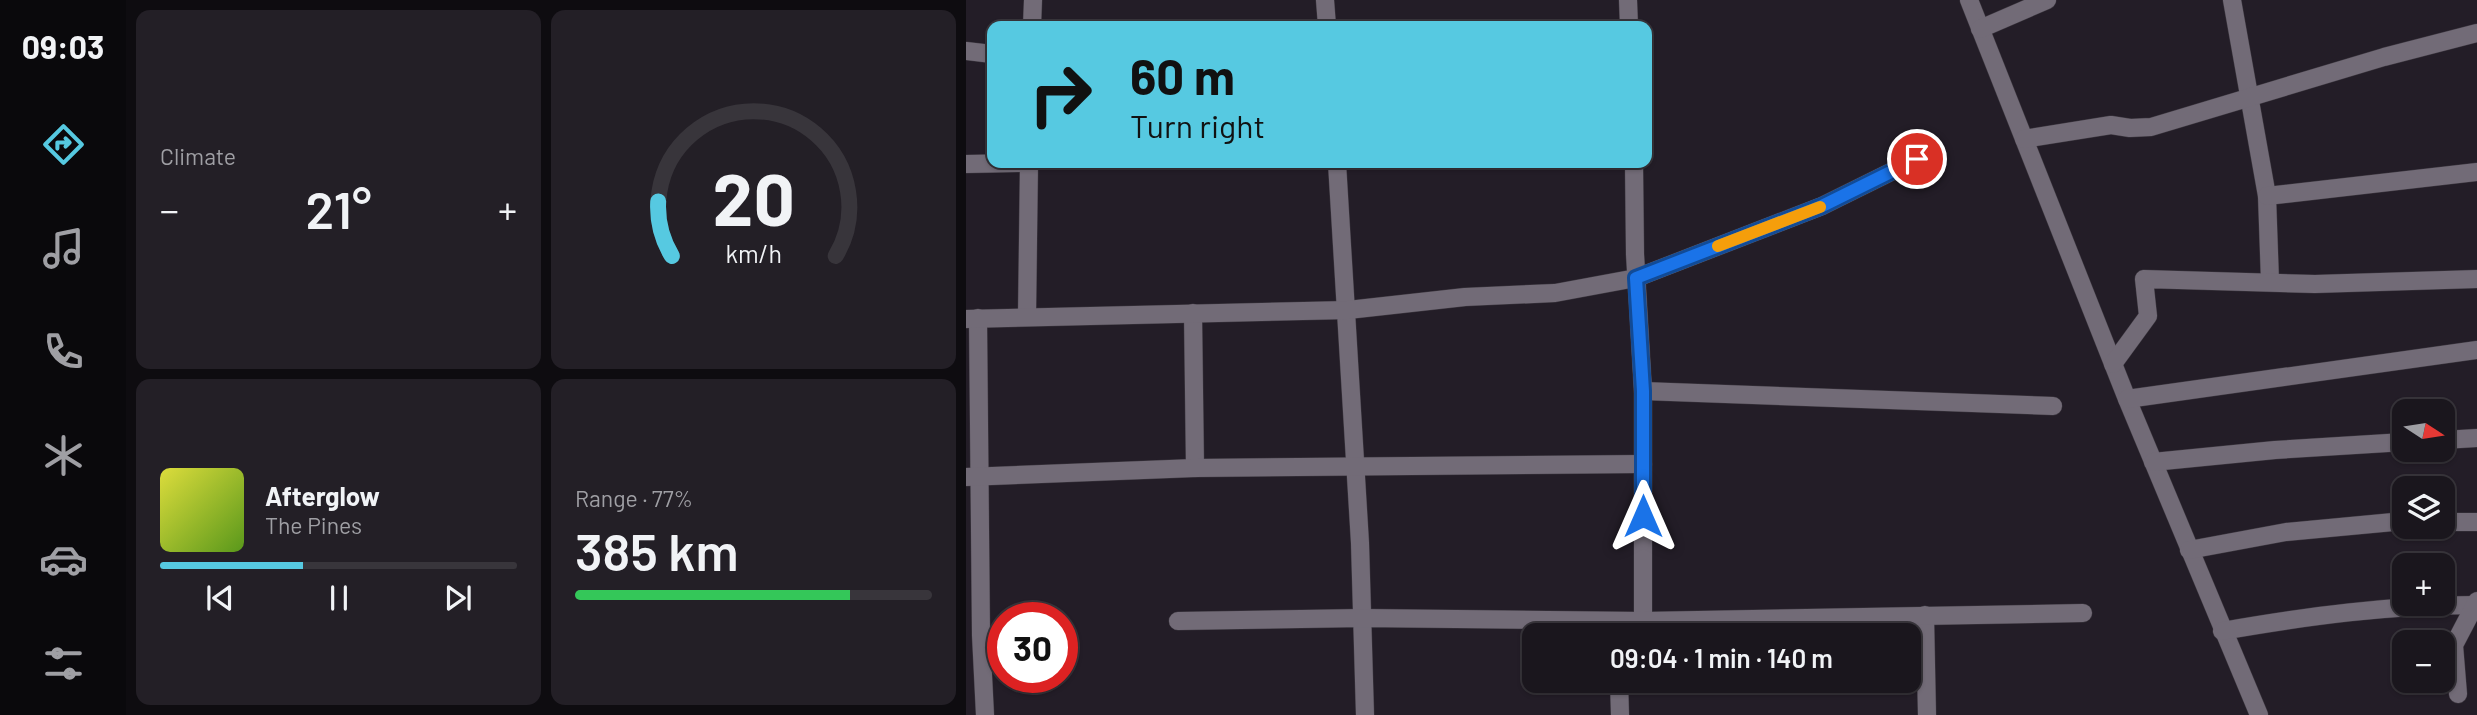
<!DOCTYPE html>
<meta charset="utf-8">
<style>
:root{--surface:#1a161d;--page:#231f26;--text:#f1f3f6;--muted:#9f9fa4;--line:#38353b;--accent:#56c9e1}
body{margin:0;font-family:Barlow,sans-serif;background:var(--page);color:var(--text);height:100vh;display:flex;flex-direction:column;font-size:26px;white-space:nowrap}
*{box-sizing:border-box;margin:0}
p{font-size:23px;color:var(--muted)}
.icon{flex:none;width:38px;height:38px;fill:none;stroke:currentColor;stroke-width:2;stroke-linecap:round;stroke-linejoin:round}
.map{position:relative;flex:1;overflow:hidden}
.sheet{display:flex;flex-direction:column;gap:10px;padding:10px;background:#0e0c10;width:840px}
.sheet>*{flex:none}
.top-card{position:absolute;left:21px;top:21px;width:665px;height:147px;border-radius:14px;box-shadow:0 2px 5px #0004,0 0 0 2px var(--line);background:#56c9e1;color:#111;overflow:hidden}
.needle{width:46px;rotate:102deg}
.buttons{position:absolute;left:1426px;top:399px;display:grid;gap:14px}
.buttons a{display:grid;place-items:center;width:63px;height:63px;border-radius:14px;background:var(--surface);box-shadow:0 2px 5px #0004,0 0 0 2px var(--line);font-size:35px}
.speed{position:absolute;left:21px;top:602px;display:flex;gap:14px;font-size:35px;font-weight:700;text-align:center}
.speed>*{display:grid;place-content:center;width:91px;height:91px;border-radius:50%;background:var(--surface);box-shadow:0 2px 5px #0004,0 0 0 2px var(--line);line-height:1}
.speed .limit{border:10px solid #d22;background:#fff;color:#111}
.pin{position:absolute;display:grid;place-items:center;width:60px;height:60px;color:#fff;margin:-30px;border:4px solid #fff;border-radius:50%;box-shadow:0 2px 7px #0007}
.me{position:absolute;width:77px;margin:-38px;rotate:0deg;stroke-linejoin:round;filter:drop-shadow(0 0 5px #0008)}
.turn{display:flex;align-items:center;gap:24px;height:147px;padding:0 28px;font-size:32px}
.turn .icon{width:91px;height:91px;stroke-width:2.5}
.turn b{display:block;font-size:49px;line-height:60px}
.big{font-size:52px;font-weight:600;line-height:1.1}
.sheet .card{flex:1;display:flex;flex-direction:column;justify-content:center;gap:10px;min-width:0;padding:0 24px;border-radius:14px;background:var(--page)}
.sheet .dial{align-items:center;gap:0}
.dial svg{height:182px;overflow:visible;fill:none;stroke:var(--line);stroke-width:7;stroke-linecap:round;text-anchor:middle}
.dial text{fill:var(--text);stroke:none}
.song{display:flex;align-items:center;gap:21px}
.cover{width:84px;height:84px;border-radius:10px;background:linear-gradient(135deg,hsl(60 70% 55%),hsl(90 70% 35%))}
.played{height:7px;border-radius:4px;background:linear-gradient(90deg,var(--accent) 40%,var(--line) 40%)}
.keys{display:flex;justify-content:space-around;direction:ltr}
.heat{display:flex;justify-content:space-between;align-items:center;font-size:38px;direction:ltr}
.charge{height:10px;border-radius:5px;background:linear-gradient(90deg,#34c759 77%,var(--line) 0)}
.sheet .tiles{flex:1;display:grid;gap:10px;grid-template-columns:repeat(2,1fr)}
.trip{position:absolute;left:556px;top:623px;width:399px;height:70px;border-radius:14px;background:var(--surface);box-shadow:0 2px 5px #0004,0 0 0 2px var(--line);font-weight:600;line-height:70px;text-align:center}
main{display:flex;flex:1;min-height:0}
.dock{display:flex;flex-direction:column;width:126px;justify-content:space-around;align-items:center;background:#0a090c;color:var(--muted)}
.dock .icon{width:49px;height:49px}
.dock .selected{color:var(--accent)}
.dock b{font-size:32px;color:var(--text)}
.map>svg:first-child{display:block}
</style>
<main>
<nav class="dock">
<b>09:03</b>
<svg class="icon selected" aria-label="directions" viewBox="0 0 24 24"><path d="M12 3l9 9-9 9-9-9zM9 14v-3h6M13 9l2 2-2 2"/></svg>
<svg class="icon" aria-label="music" viewBox="0 0 24 24"><path d="M9 18V5l10-2v13"/><circle cx="6" cy="18" r="3"/><circle cx="16" cy="16" r="3"/></svg>
<svg class="icon" aria-label="phone" viewBox="0 0 24 24"><path d="M5 4h4l2 5-3 2q2 4 5 5l2-3 5 2v4C11 20 4 13 5 4z"/></svg>
<svg class="icon" aria-label="climate" viewBox="0 0 24 24"><path d="M12 3v18M4 7l16 10M4 17L20 7"/></svg>
<svg class="icon" aria-label="car" viewBox="0 0 24 24"><path d="M5 17H2v-5l4-1 3-4h7l3 4 3 1v5h-3M9 17h6M6 11h13"/><circle cx="7" cy="17" r="2"/><circle cx="17" cy="17" r="2"/></svg>
<svg class="icon" aria-label="filters" viewBox="0 0 24 24"><path d="M4 7h16M4 17h16"/><circle cx="9" cy="7" r="2"/><circle cx="15" cy="17" r="2"/></svg>
</nav>
<section class="sheet">
<div class="tiles">
<div class="card"><p>Climate</p>
<div class="heat"><a>−</a><b class="big">21°</b><a>+</a></div>
</div>
<div class="card dial"><svg viewBox="0 0 100 80">
<path d="M14 69A42 42 0 1 1 86 69"/>
<path d="M14 69A42 42 0 0 1 8 45" stroke="#56c9e1"/>
<text x="50" y="56" font-size="32" font-weight="700">20</text>
<text x="50" y="72" font-size="11">km/h</text>
</svg></div>
<div class="card">
<div class="song"><i class="cover"></i><div><b>Afterglow</b><p>The Pines</p></div></div>
<div class="played"></div>
<div class="keys"><svg class="icon" aria-label="previous" viewBox="0 0 24 24"><path d="M18 5L8 12l10 7zM5 5v14"/></svg><svg class="icon" aria-label="pause" viewBox="0 0 24 24"><path d="M8 5v14M16 5v14"/></svg><svg class="icon" aria-label="next" viewBox="0 0 24 24"><path d="M6 5l10 7-10 7zM19 5v14"/></svg></div>
</div>
<div class="card"><p>Range · 77%</p><b class="big">385 km</b><div class="charge"></div></div>
</div>
</section>
<div class="map">
<svg width="1511" height="715" viewBox="0 0 1511 715">
<rect width="100%" height="100%" fill="#231d27"/>
<g fill="none" stroke-linecap="round" stroke-linejoin="round">
<g stroke="#3d3840" stroke-width="19">
<g id="minor">
<path d="M359,0L361,26"/>
<path d="M662,0L663,26"/>
<path d="M1003,0L1161,399L1293,715"/>
<path d="M1266,0L1301,196L1304,281"/>
<path d="M66,26L67,0"/>
<path d="M1014,29L1081,0"/>
<path d="M0,51L26,54"/>
<path d="M1058,139L1145,125L1164,128L1185,127L1418,57L1511,33"/>
<path d="M371,163L394,543L399,715"/>
<path d="M668,163L669,254L677,391V621"/>
<path d="M0,164L57,163"/>
<path d="M1301,196L1511,172"/>
<path d="M227,313L229,468"/>
<path d="M61,317L63,163"/>
<path d="M12,318L15,635L19,715"/>
<path d="M0,319L382,310L499,297L589,293L670,278L856,206L951,159"/>
<path d="M1147,364L1182,316L1178,279L1349,284L1511,279"/>
<path d="M677,391L1087,406"/>
<path d="M1161,399L1511,350"/>
<path d="M1477,440L1511,438"/>
<path d="M1187,462L1309,450L1438,442"/>
<path d="M0,477L229,468L677,464"/>
<path d="M1477,522H1511"/>
<path d="M1223,550L1320,532L1438,521"/>
<path d="M959,615L961,715"/>
<path d="M212,621L396,618L677,621L1117,613"/>
<path d="M1256,631C1342,616 1424,605 1511,605"/>
<path d="M653,681L654,715"/>
<path d="M1492,694L1488,645L1511,601"/>
</g>
</g>
<use href="#minor" stroke="#726b77" stroke-width="18"/>
</g>
<g fill="none" stroke-linecap="round" stroke-linejoin="round">
<g stroke="#114b97" stroke-width="18">
<path id="route" d="M677,516V391L670,278L856,206L951,159"/>
</g>
<use href="#route" stroke="#1a73e8" stroke-width="12"/>
<path stroke="#f59e0b" stroke-width="12" d="M752,246L854,207"/>
</g>
</svg>
<div class="buttons">
<a><svg class="needle" viewBox="-14 -14 28 28"><path d="M0-13l5 13h-10z" fill="#e53935"/><path d="M0 13l5-13h-10z" fill="#9f9fa4"/></svg></a>
<a><svg class="icon" aria-label="layers" viewBox="0 0 24 24"><path d="M12 4l9 5-9 5-9-5zM3 14l9 5 9-5"/></svg></a>
<a>+</a>
<a>−</a>
</div>
<div class="speed"><div class="limit">30</div></div>
<div class="pin" style="left:951px;top:159px;background:#d93025"><svg class="icon" aria-label="arrive" viewBox="0 0 24 24"><path d="M6 21V4h12l-3 4 3 4H6"/></svg></div>
<svg class="me" style="left:677px;top:516px" viewBox="-20 -20 40 40"><path d="M0-17L14 15 0 8-14 15z" fill="#1a73e8" stroke="#fff" stroke-width="4"/></svg>
<div class="trip">09:04 · 1 min · 140 m</div>
<div class="top-card">
<div class="turn"><svg class="icon" aria-label="right" viewBox="0 0 24 24"><path d="M7 20v-9h11M14 6l5 5-5 5"/></svg><div><b>60 m</b>Turn right</div></div>
</div>
</div>
</main>
